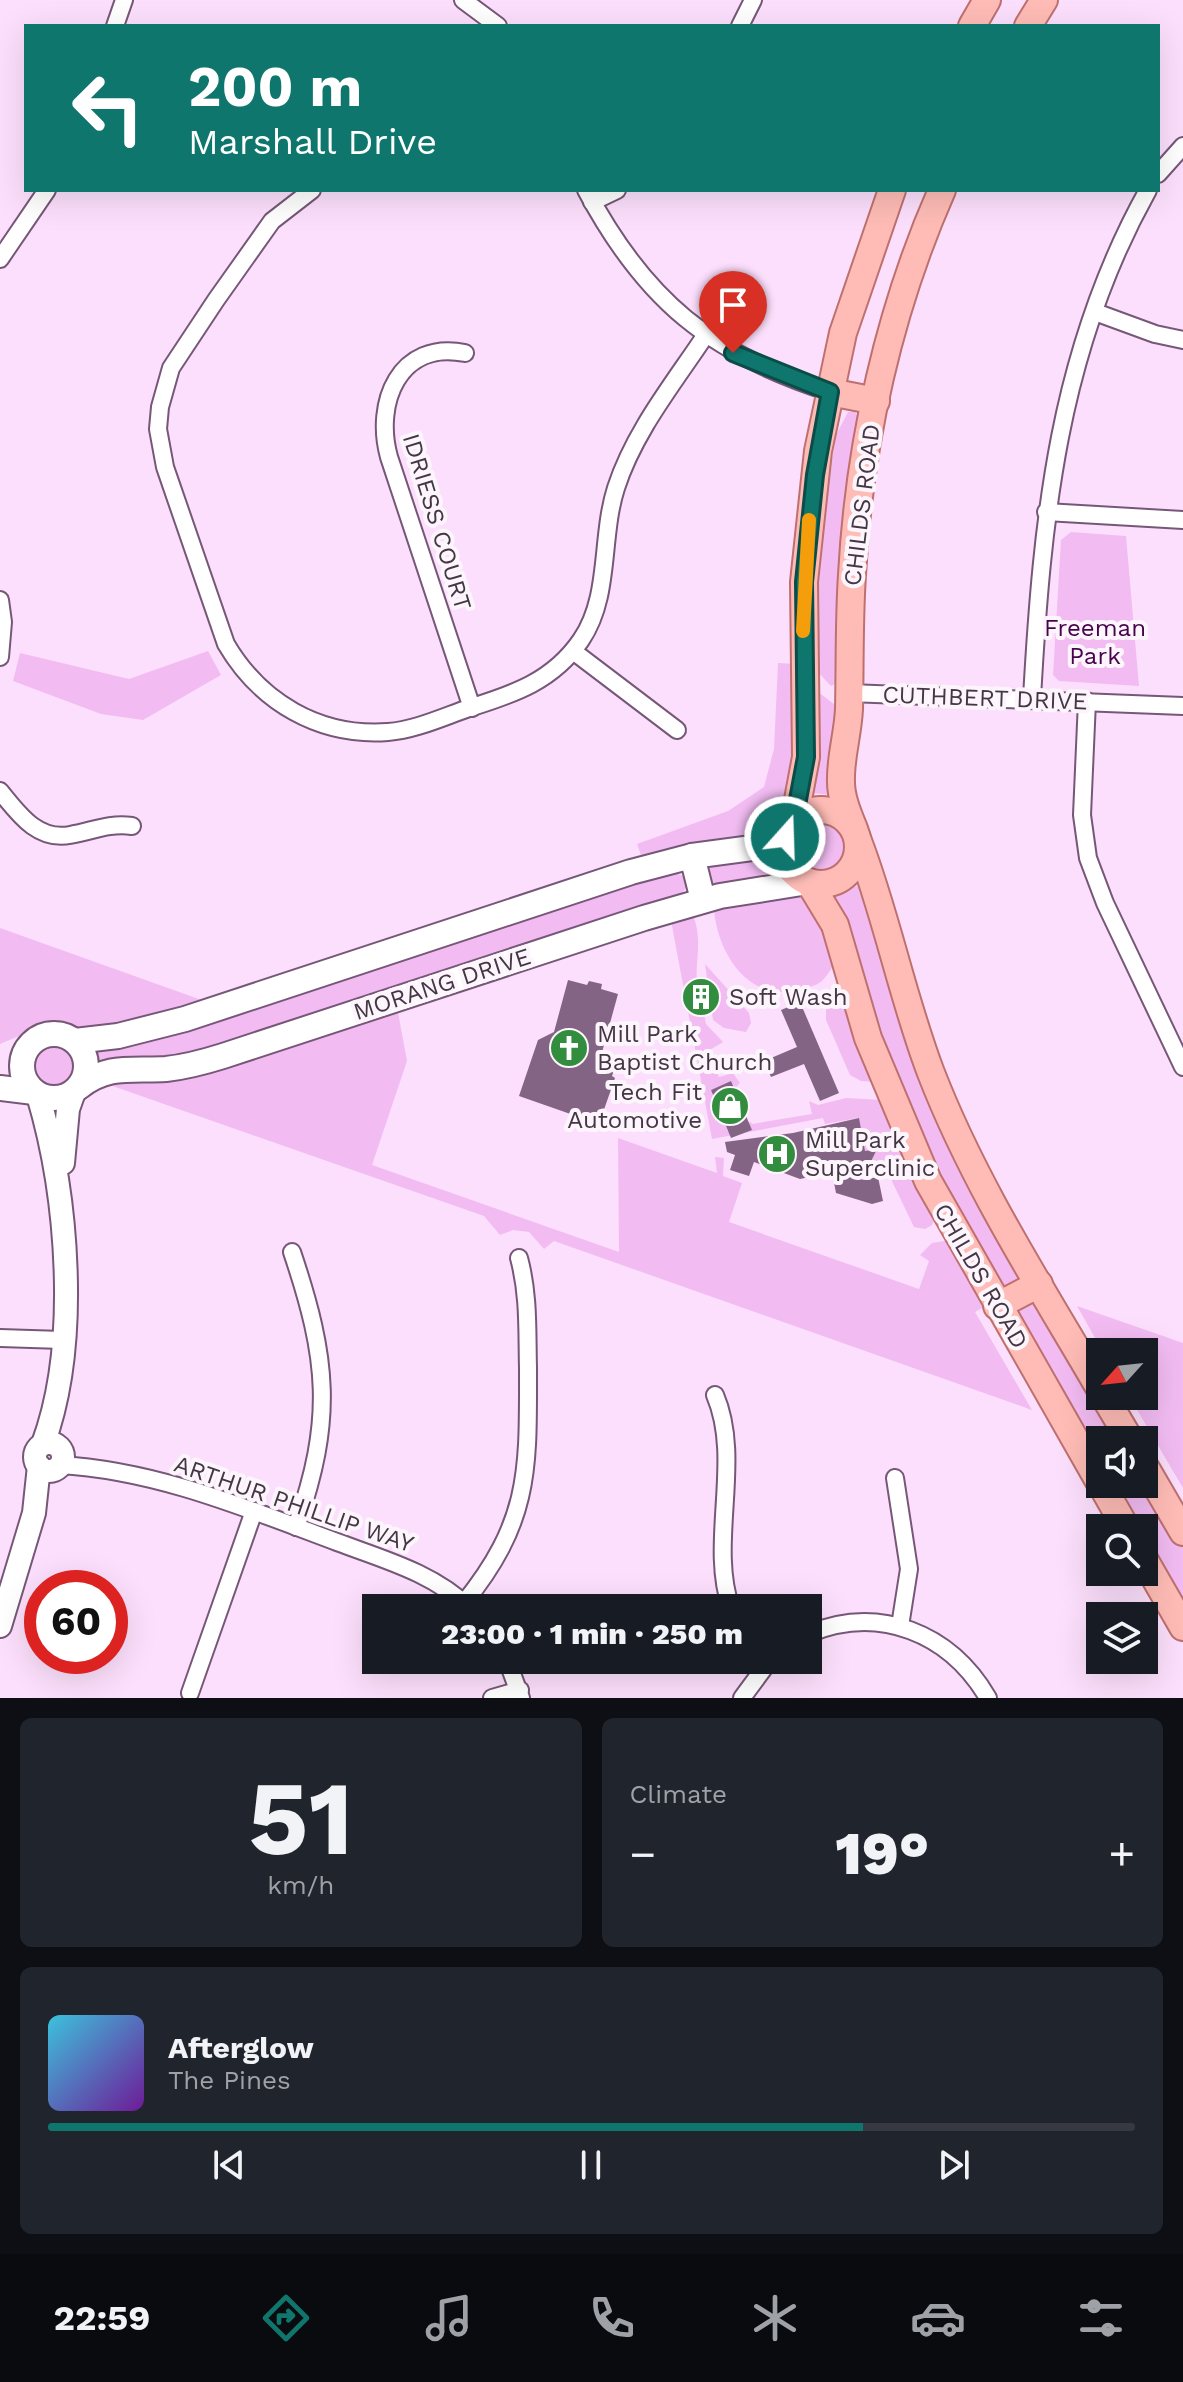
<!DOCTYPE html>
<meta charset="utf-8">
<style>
:root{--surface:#171b24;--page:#20242c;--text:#f1f3f6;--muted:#9ea1a6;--line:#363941;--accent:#0f766e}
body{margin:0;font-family:"Work Sans",sans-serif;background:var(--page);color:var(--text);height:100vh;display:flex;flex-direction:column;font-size:30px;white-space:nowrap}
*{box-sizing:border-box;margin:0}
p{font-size:26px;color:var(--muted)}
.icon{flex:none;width:44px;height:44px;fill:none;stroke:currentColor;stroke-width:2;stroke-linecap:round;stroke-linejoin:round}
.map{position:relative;height:1698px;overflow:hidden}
.side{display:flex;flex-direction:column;gap:20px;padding:20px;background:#0d0f14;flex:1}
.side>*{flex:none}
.hud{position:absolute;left:24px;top:24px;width:1136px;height:168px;border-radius:0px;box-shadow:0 8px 32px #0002;background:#0f766e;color:#fff;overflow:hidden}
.needle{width:52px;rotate:243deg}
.fabs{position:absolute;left:1086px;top:1338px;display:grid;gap:16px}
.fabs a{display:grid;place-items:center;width:72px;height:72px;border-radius:0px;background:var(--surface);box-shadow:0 8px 32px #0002;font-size:40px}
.speed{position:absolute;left:24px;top:1570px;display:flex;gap:16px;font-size:40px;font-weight:700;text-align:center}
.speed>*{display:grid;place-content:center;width:104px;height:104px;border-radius:50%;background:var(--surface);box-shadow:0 8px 32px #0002;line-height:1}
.speed .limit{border:12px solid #d22;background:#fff;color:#111}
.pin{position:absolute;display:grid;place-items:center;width:68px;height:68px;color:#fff;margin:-82px -34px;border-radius:50% 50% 50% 0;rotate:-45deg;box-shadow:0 0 8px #0007}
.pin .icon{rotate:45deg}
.me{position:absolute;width:88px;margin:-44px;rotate:20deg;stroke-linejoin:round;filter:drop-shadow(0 0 6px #0008)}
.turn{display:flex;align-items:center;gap:28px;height:168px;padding:0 32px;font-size:36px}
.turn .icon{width:104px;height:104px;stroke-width:2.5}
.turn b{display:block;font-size:56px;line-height:68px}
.big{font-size:60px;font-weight:800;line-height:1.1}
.side .tile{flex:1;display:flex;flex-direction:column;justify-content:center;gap:12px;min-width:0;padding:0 28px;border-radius:12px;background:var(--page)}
.side .dial{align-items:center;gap:0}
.dial b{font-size:104px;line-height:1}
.song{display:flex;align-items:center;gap:24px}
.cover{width:96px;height:96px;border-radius:12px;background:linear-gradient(135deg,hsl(190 70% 55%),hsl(280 70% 35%))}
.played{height:8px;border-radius:4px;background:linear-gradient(90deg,var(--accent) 75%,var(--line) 75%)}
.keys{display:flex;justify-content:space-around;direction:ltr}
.heat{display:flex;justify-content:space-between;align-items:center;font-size:44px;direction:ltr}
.side .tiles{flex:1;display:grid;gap:20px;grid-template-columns:1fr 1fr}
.tile:last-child{grid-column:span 2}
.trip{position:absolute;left:362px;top:1594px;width:460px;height:80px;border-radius:0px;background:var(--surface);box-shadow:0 8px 32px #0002;font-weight:800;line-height:80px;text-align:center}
.tabs{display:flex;height:128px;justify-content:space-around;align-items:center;background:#090b0e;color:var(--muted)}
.tabs .icon{width:56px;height:56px}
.tabs .selected{color:var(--accent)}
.tabs b{font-size:36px;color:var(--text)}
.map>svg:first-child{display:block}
</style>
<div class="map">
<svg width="1183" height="1698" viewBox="0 0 1183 1698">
<rect width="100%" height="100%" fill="#fcdffc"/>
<g fill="#f2bcf2">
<path d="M848,412H855L859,419L837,683L831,686L817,671L812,577L836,435Z"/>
<path d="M1071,532L1126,536L1139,686L1059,681L1053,675L1061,540Z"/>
<path d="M208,651L221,675L143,720L101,714L13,681L20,653L129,679Z"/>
<path d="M778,663L795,664C797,712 805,798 766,833L643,861L637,844L728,811L764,787L774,749Z"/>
<path d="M817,691L839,708L831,795L812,793Z"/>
<circle cx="821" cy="847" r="23"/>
<path d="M768,853L772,873C756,881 728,887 710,882L705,872L711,864Z"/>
<path d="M672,872L686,877L688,886L679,896L200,1055L97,1064L96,1049L585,895Z"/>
<path d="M862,883L1019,1274L1018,1284L1005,1288L1001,1286L919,1146L833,898Z"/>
<path d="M795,895L811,901L837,960C832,967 828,975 822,981C816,986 806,988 798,990C748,1003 717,952 714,909Z"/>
<path d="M693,915C704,943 693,964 698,990L690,992L693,1005L702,1003L706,1024L723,1042L708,1051L719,1077L733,1073L740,1083L734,1089L731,1081L711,1090L728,1131L751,1122L752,1124L812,1114L809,1101L818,1105L846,1098L883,1100L936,1217L932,1225L925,1229L914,1227L887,1171L877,1172L876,1165L870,1166L868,1160L872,1159L873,1150L865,1151L858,1118L825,1124L823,1118L712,1139L672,926V918Z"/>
<path d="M0,928L210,1003L150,1021L84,1029L50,1023L0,1044Z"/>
<path d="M705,964L749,1013L751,1023L746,1032L724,1028L713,1020Z"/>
<path d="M843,981L876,1082L861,1081L850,1075L826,1020V1006Z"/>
<path d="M397,1007L407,1061L372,1165L619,1252L618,1138L717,1173L715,1157L724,1158L723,1176L742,1183L729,1222L919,1289L929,1261L920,1255L932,1243L950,1240L987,1305L975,1312L1032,1410L554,1241L544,1249L529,1232L513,1230L500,1235L484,1216L104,1083Z"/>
<circle cx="55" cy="1066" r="22"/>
<path d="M1029,1301L1039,1306L1120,1440H1100V1467L1017,1316V1309Z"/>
<path d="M1077,1306L1183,1343V1488L1129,1396H1144V1352H1103Z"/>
<path d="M1144,1481L1183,1548V1610L1144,1543V1528H1135L1110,1484H1144Z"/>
</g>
<g fill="#846485">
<path d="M568,980L587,985L589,981L602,984L601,989L618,994L601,1056L617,1061L612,1076L615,1078L599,1124L519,1096L538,1040L554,1032Z"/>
<path d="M800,1002L839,1093L820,1101L804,1064L771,1077L764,1061L797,1047L781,1010Z"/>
<path d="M731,1081L752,1130L731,1138L711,1090Z"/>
<path d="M859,1118L865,1151L877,1149L862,1180L878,1177L883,1201L872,1204L836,1193L832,1172L800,1179L754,1162L749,1176L730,1170L735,1155L727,1152L725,1142L793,1133Z"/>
</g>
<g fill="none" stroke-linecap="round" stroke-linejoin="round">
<g stroke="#765777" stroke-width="20">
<g id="minor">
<path d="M463,0L498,26"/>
<path d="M115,26L124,0"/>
<path d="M740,26L753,0"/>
<path d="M1158,174L1183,146"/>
<path d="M312,190L272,221L216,300L171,368L160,407L158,429L165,467L226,644C260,702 319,737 388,732C415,730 443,717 469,708C514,694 553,681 581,640C611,596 600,538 616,488C634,432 673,384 705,336"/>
<path d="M586,190C645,301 711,354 830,392"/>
<path d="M592,202L617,190"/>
<path d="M0,259L47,190"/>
<path d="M1095,312L1155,334L1183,340"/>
<path d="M465,353C399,340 374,403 389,457L472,708"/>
<path d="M1046,512L1183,520"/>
<path d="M0,600L3,622L0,657"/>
<path d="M573,651L677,730"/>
<path d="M849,693L1183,706"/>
<path d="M1032,698C1042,519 1058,351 1148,190"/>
<path d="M1087,701L1082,815L1088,858L1105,903L1183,1067"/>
<path d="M0,791C18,813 37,841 70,835C93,831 108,823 132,826"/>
<path d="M292,1252C328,1359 334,1419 296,1527"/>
<path d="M0,1338L62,1340"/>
<path d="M715,1395C743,1460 708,1543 731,1608"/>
<path d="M59,1465C156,1470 248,1509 337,1542C382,1559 434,1573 469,1608"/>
<path d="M895,1478L909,1569L900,1626"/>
<path d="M464,1603C531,1520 528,1469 528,1368C527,1331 529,1295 519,1258"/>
<path d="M808,1634C879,1604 950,1633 988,1698"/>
<path d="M507,1660L521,1698"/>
<path d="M190,1693L254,1511"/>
<path d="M492,1698L520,1690"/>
<path d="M742,1698L770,1660"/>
</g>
</g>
<g stroke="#765777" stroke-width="26">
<g id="tertiary">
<path d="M38,1095C68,1196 80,1344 43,1444"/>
<path d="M63,1163L68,1109L74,1092"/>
<circle cx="49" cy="1457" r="14"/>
<path d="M0,1626L34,1513L39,1466"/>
</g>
</g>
<g stroke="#765777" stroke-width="28">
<g id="secondary">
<path d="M692,856L703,900"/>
<circle cx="54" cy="1066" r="32"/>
<path d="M75,1041L118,1036L185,1019L631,872L692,856L752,848L789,827"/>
<path d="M79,1087C108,1064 132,1071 166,1069C185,1067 204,1062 223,1056L644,918L720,896L808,882"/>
<path d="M0,1088L34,1092"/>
</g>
</g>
<g stroke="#be706f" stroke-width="30">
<g id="primary">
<path d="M972,26L987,0"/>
<path d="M1028,26L1044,0"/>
<path d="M830,392L876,401"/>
<circle cx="821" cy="847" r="37"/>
<path d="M794,821L806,757L804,582L818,451L843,333L892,190"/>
<path d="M854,829C848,814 841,798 841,782C840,758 848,734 849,709C850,665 849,619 852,575C859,444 889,310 942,190"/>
<path d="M858,841C887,917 902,997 931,1073C974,1184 1040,1286 1100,1389"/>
<path d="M809,882L835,925L868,1038L928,1181L1100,1483"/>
<path d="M997,1306L1039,1284"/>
<path d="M1104,1396L1130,1440"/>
<path d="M1144,1465L1183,1532"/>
<path d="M1101,1484L1126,1528"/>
<path d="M1144,1559L1183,1627"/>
</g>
</g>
<use href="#minor" stroke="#fff" stroke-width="16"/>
<use href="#tertiary" stroke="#fff" stroke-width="22"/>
<use href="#secondary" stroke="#fff" stroke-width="24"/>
<use href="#primary" stroke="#ffbcb6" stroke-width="26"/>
</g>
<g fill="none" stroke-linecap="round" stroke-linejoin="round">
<g stroke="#0a4d48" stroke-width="20">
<path id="route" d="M733,353L830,392L815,475L804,582L806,757L794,821L785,837"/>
</g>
<use href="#route" stroke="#0f766e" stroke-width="14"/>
<path stroke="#f59e0b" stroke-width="14" d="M803,631L809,520"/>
</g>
<defs>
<g id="building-disc" transform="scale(2)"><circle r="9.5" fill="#328d3f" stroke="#fcf5fc"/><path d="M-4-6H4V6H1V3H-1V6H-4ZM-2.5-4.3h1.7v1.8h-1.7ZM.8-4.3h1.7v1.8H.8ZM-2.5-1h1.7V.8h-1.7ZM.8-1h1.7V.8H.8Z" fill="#fff"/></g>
<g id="church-disc" transform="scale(2)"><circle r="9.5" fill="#328d3f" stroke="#fcf5fc"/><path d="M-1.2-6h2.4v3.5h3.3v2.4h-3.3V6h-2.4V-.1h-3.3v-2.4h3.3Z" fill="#fff"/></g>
<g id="shop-disc" transform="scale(2)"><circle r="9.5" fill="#328d3f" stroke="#fcf5fc"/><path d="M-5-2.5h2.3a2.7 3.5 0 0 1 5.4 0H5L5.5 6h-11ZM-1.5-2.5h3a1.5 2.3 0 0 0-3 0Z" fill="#fff"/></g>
<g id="hospital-disc" transform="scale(2)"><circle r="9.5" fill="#328d3f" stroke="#fcf5fc"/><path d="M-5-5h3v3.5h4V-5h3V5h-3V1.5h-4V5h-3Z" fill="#fff"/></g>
</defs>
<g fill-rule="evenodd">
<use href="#building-disc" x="701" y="997"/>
<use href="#church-disc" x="569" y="1048"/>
<use href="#shop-disc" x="730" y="1106"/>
<use href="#hospital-disc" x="777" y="1154"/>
</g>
<g text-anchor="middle" stroke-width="8" stroke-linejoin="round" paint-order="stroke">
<g font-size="24" fill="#443644" stroke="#fcf5fc">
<text transform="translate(862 505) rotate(-83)" y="8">CHILDS ROAD</text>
<text transform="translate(437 522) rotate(73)" y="8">IDRIESS COURT</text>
<text transform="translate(985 698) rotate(2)" y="8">CUTHBERT DRIVE</text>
<text transform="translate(442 984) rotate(-18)" y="8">MORANG DRIVE</text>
<text transform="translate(981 1276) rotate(60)" y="8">CHILDS ROAD</text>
<text transform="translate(294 1504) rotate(19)" y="8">ARTHUR PHILLIP WAY</text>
</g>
<g font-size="24" fill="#47034b" stroke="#fcf5fc">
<text x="1095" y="636">Freeman<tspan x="1095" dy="28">Park</tspan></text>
</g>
<g font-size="24" fill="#443644" stroke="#fcf5fc" text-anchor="start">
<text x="729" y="1005">Soft Wash</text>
<text x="597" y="1042">Mill Park<tspan x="597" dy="28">Baptist Church</tspan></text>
<text x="702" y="1100" text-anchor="end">Tech Fit<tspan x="702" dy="28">Automotive</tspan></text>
<text x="805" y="1148">Mill Park<tspan x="805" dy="28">Superclinic</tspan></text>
</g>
</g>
</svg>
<div class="fabs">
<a><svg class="needle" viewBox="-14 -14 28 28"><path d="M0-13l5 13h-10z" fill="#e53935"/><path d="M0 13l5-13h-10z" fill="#9ea1a6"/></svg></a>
<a><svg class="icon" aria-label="sound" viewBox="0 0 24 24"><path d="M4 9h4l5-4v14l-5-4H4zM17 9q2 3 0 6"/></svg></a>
<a><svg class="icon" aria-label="search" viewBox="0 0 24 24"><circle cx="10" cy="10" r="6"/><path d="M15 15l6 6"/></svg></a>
<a><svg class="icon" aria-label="layers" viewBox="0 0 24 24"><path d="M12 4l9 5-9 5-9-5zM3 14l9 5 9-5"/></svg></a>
</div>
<div class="speed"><div class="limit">60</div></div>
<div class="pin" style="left:733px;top:353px;background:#d93025"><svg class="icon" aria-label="arrive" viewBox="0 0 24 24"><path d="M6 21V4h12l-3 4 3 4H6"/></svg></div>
<svg class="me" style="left:785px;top:837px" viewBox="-20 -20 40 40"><circle r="17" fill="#0f766e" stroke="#fff" stroke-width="3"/><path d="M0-11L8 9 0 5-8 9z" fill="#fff"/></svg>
<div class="trip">23:00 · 1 min · 250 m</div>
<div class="hud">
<div class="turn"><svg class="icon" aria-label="left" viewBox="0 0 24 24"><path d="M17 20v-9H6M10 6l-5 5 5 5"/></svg><div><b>200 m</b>Marshall Drive</div></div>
</div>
</div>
<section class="side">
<div class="tiles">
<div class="tile dial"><b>51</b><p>km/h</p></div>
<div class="tile"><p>Climate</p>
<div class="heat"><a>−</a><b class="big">19°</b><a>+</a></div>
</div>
<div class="tile">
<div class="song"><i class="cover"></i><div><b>Afterglow</b><p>The Pines</p></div></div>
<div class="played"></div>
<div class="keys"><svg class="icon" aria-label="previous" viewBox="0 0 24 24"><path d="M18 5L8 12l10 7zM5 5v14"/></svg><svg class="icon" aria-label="pause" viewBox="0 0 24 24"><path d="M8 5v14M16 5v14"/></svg><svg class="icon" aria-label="next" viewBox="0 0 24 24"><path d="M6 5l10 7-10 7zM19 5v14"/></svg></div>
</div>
</div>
</section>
<nav class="tabs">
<b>22:59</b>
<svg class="icon selected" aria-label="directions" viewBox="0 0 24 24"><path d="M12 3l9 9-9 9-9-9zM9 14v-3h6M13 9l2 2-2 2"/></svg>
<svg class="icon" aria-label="music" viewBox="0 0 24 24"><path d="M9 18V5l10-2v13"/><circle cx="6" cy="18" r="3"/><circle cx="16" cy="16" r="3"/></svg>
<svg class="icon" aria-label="phone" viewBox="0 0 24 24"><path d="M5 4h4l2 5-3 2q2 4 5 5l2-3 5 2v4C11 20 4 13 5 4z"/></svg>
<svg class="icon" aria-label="climate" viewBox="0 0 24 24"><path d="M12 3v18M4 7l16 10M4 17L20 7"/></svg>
<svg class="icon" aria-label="car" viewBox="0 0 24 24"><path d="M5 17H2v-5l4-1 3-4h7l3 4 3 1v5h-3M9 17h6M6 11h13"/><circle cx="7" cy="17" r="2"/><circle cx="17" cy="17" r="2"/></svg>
<svg class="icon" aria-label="filters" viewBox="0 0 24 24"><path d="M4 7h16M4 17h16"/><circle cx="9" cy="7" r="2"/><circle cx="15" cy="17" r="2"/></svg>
</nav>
